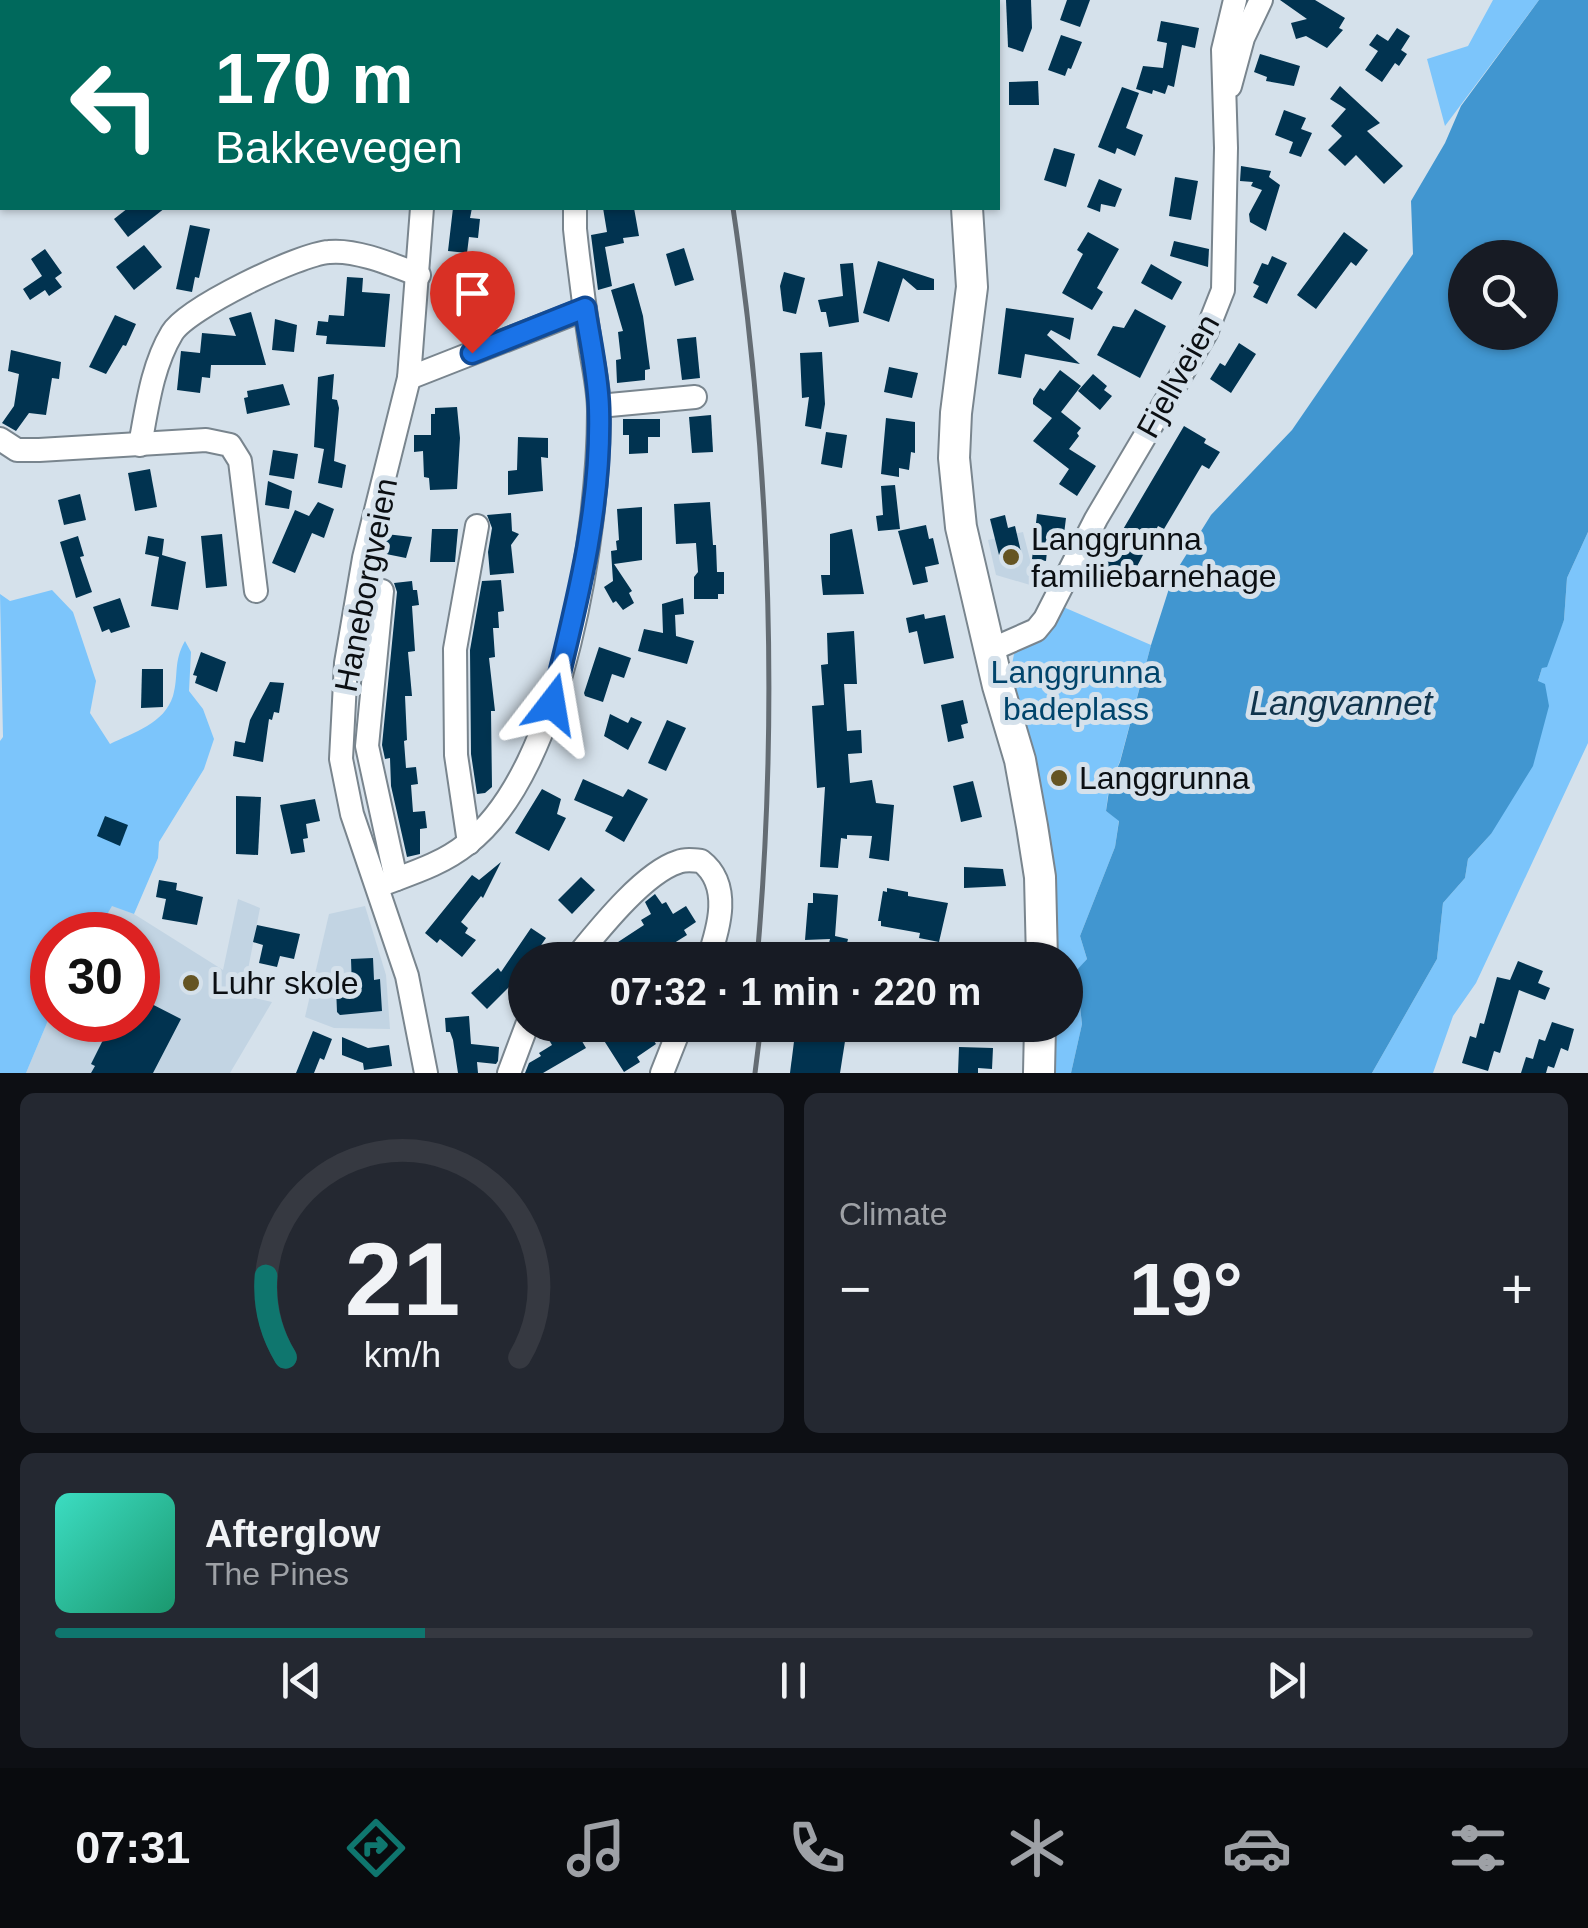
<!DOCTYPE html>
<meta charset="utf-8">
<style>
:root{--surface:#171b24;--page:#242831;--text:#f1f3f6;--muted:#9ea1a6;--line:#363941;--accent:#0f766e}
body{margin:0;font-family:Arial,sans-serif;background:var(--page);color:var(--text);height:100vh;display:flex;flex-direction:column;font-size:38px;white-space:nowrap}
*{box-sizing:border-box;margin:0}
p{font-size:32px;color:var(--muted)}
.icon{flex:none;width:55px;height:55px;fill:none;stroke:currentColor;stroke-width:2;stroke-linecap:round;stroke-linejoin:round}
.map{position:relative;height:1073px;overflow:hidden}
.details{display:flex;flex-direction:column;gap:20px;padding:20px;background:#0d0f14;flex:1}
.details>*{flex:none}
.guide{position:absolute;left:0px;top:0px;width:1000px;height:210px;box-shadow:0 2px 8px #0004;background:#00695c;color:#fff;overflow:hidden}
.buttons{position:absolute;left:1448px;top:240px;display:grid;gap:20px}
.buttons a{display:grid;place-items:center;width:110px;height:110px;border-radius:50%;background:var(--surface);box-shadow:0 2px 8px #0004;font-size:50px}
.speed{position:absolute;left:30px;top:912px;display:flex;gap:20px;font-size:50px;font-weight:700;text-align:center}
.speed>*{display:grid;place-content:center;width:130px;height:130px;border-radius:50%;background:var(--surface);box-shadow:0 2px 8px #0004;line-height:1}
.speed .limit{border:15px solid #d22;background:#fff;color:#111}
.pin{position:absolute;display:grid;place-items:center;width:85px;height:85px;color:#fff;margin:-102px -42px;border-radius:50% 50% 50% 0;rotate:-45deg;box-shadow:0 0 10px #0007}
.pin .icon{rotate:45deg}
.me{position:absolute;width:110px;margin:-55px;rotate:14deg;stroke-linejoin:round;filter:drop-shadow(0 0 8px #0008)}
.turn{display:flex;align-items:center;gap:35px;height:210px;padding:0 50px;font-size:45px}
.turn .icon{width:130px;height:130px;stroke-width:2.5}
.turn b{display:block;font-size:70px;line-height:85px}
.big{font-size:75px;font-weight:800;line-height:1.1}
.details .tile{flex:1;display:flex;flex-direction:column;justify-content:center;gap:15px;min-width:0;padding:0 35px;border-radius:15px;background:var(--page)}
.details .dial{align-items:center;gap:0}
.dial svg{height:260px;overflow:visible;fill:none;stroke:var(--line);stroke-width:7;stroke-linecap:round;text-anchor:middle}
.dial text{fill:var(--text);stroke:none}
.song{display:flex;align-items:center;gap:30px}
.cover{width:120px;height:120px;border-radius:15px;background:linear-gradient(135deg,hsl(170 70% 55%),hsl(160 70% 35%))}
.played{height:10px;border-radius:5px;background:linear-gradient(90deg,var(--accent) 25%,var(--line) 25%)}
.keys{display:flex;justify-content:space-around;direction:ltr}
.heat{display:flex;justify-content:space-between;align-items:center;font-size:55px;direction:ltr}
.details .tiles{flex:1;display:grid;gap:20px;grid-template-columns:1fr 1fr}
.tile:last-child{grid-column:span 2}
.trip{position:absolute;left:508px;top:942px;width:575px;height:100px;border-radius:50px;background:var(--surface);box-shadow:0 2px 8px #0004;font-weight:800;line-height:100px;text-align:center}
.tab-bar{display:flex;height:160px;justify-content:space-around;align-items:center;background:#090b0e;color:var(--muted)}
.tab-bar .icon{width:70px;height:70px}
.tab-bar .selected{color:var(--accent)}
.tab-bar b{font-size:45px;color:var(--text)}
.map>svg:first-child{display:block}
</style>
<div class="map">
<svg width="1588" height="1073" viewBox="0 0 1588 1073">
<rect width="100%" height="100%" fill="#d5e1eb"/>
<g fill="#c2d4e3">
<path d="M1023,532L1037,587L996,575L988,540Z"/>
<path d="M238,899L260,908L243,995L272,1002L230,1073H26L52,1011V1020H138V935H95L112,905L134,914L223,970Z"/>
<path d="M365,906L386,975L390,1029L334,1028L305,1017L329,914Z"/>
</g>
<g fill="#7cc5fb">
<path d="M1493,0H1539L1445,126L1427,59L1468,46Z"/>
<path d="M1588,532V743L1476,983L1453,1016L1433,1073H1372L1437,959L1443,903L1465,878L1468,859L1491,834L1542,668L1564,620L1567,578Z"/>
<path d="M52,590L73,612L96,681L90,713L110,744C134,732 164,724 173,696C179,675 173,662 185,641L191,652L189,691L203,709L214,739L204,769L159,842L158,858L134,914L112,906L95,935H52V1011L26,1073H0V741L3,737L0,594L10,601Z"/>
<path d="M1061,606L1151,645L1120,761L1109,786L1106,811L1119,820L1115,847L1080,936L1087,959L1076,972L1082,1024L1071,1073H1048L1050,1025H1065V960H1051L1010,675L1014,654L1044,635Z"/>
</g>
<path fill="#4196d0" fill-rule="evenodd" d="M1539,0H1588V532L1567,578L1564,620L1547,667L1542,668L1538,681L1545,684L1549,706L1533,766L1491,834L1468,859L1465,878L1443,903L1437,959L1372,1073H1071L1082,1024L1076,971L1087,959L1080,936L1115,847L1119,821L1106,811L1110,784L1120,762L1151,645L1173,576L1211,515L1292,430L1413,254L1411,201L1445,143L1461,106ZM1465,258H1540V332H1465Z"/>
<g fill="#013350">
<path d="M1006,0H1031L1032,28L1023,52L1008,47Z"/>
<path d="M1067,0H1090L1080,27L1060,20Z"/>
<path d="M1280,0H1315L1345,18L1339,28L1343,30L1327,48L1306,36L1296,39L1291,23L1307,19Z"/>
<path d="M1161,21L1199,28L1195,48L1182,45L1174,87L1168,85L1165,94L1153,90L1152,94L1136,89L1143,66L1163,68L1167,43L1157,41Z"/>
<path d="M1397,28L1410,36L1401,50L1407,54L1399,66L1395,63L1382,82L1365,70L1378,51L1369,45L1377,34L1388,41Z"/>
<path d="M1061,35L1082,42L1071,69L1068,68L1065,76L1048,70Z"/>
<path d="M1260,54L1300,66L1294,86L1266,81L1267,77L1254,72Z"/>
<path d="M1038,81L1039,105H1009V82Z"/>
<path d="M1340,86L1380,123L1367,131L1403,166L1384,184L1356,155L1345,166L1328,150L1342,136L1331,126L1346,109L1330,99Z"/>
<path d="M1122,87L1139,93L1126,128L1143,135L1135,156L1117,148L1115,154L1098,147Z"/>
<path d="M1284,110L1306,118L1301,129L1312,133L1301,157L1289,153L1293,142L1275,135Z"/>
<path d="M1054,148L1075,154L1066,187L1044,180Z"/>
<path d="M1241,166L1271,171L1269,177L1280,185L1266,231L1250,222L1249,214L1262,190L1251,186L1253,182L1240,181Z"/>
<path d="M1175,177L1198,181L1191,220L1169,216Z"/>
<path d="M1099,179L1122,189L1115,207L1101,204L1100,212L1087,207Z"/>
<path d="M128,208H165L128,237L114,219Z"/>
<path d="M453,208H472L470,218L480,219L478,238L469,237L467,253L448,251Z"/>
<path d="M603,208H634L639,236L623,238L624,243L605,247L612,286L598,290L591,235L607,232Z"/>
<path d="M190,225L210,229L199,278L195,277L192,292L176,289Z"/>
<path d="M1088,232L1119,249L1097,288L1103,292L1092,310L1062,293L1083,254L1077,250Z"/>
<path d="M1344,232L1368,250L1356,266L1351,262L1316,309L1297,295Z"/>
<path d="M1174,241L1209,249L1208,267L1170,256Z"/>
<path d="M144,245L162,267L134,290L116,267Z"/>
<path d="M684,248L694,280L675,286L666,254Z"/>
<path d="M45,249L62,273L55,278L62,287L49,296L45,290L30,300L23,289L42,276L31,259Z"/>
<path d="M1272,256L1287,263L1267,304L1253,297L1259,286L1253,283L1262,263L1268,265Z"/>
<path d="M878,261L934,279V290H917L903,278L889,322L863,313Z"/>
<path d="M853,263L859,322L829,327L826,312H821L818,300L843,296L840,264Z"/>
<path d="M1151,264L1182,282L1172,300L1141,283Z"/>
<path d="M784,272L805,278L796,314L783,311L780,286Z"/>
<path d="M347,277L363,278L362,292L390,294L385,347L326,344L327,336L316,335L318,321L328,322L329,315L344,316Z"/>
<path d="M634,283L643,316L650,369L645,370V380L617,383L616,360L621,359L618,332L623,331L611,290Z"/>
<path d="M484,291L501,313L473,335L456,313Z"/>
<path d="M1006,308L1074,318L1070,340L1051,330L1047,335L1080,364L1025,354L1021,378L998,374Z"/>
<path d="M1135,309L1166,326L1140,378L1097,355L1113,326L1124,328Z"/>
<path d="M251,312L266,365H211L210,378L202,377L200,393L177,390L181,351L200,353L202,333L236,336L229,318Z"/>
<path d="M115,315L136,324L126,346L123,345L106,374L89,367Z"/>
<path d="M275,319L297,325L294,352L272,350Z"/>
<path d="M696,337L700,378L682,380L677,339Z"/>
<path d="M1239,343L1256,354L1231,393L1210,379L1220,363L1225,366Z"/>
<path d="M11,350L61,362L59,379L52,378L46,415L29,413L16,431L2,423L14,406L19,374L8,371Z"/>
<path d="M822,352L825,404L821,429L805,426L809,397L802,398L800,353Z"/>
<path d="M889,367L918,373L912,398L884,392Z"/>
<path d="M1060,370L1081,386L1061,412L1081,428L1077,433L1079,436L1069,449L1096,466L1077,496L1059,484L1069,469L1033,441L1052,418L1033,404V399L1040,388L1044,391Z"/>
<path d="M334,374L332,399L337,400L339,408L334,461L346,465L342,488L318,483L324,449L314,447L318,377Z"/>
<path d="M1093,374L1107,386L1104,390L1112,396L1100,410L1078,391Z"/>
<path d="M283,384L290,405L247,414L244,398L248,397L247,391Z"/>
<path d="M457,407L460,438L457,489L430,490L429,478L424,477L423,451L414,452V435H431V414H435V408Z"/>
<path d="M711,415L713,452L692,453L689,417Z"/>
<path d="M886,418L915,422V453L911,452L909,470L899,468V477L881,474Z"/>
<path d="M623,419H660V437H648V453L629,454V435H623Z"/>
<path d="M1184,426L1206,439L1204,443L1220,452L1209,469L1202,465L1164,529L1158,526L1130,580L1102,565Z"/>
<path d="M826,432L847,435L842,468L821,464Z"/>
<path d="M518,437L548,438V458L541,457L543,491L508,495V471L517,470Z"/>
<path d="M273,450L298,454L294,479L269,475Z"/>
<path d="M150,469L157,507L135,511L128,473Z"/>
<path d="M268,481L292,491L289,509L265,505Z"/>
<path d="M895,485L900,529L878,531L876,516L883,515L881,486Z"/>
<path d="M80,494L86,520L64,525L58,500Z"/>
<path d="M318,502L334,509L324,538L312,533L295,573L272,563L295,510L309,516Z"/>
<path d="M710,502L713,545H716L717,572H724V594H718V599H694V577L698,572L696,543L676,544L674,504Z"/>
<path d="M642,507V560L614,564L632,591L629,593L634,603L623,610L616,601L613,603L604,587L613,581L611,551L617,550L616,541L619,540L617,509Z"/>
<path d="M511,513L512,531L519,534L511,545L514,573L490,575L488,552L492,528L487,515Z"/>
<path d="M1037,514L1066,518L1063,542L1048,541L1046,561L1032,559Z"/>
<path d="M1005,515L1008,528L1015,526L1021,552L999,555L990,519Z"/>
<path d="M926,525L929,539L933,538L939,564L925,567L928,582L913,585L898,531Z"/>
<path d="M432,529H458L455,562H430Z"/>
<path d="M852,529L864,594L823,595L821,575H830V534Z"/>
<path d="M222,534L227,586L206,588L201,536Z"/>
<path d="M386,534L412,537L406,558L381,553Z"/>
<path d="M78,536L84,556L80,557L92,592L76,598L60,542Z"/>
<path d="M148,536L164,539L162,555L186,562L178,610L151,606L159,557L145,554Z"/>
<path d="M501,580L504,611L498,612L499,628H493L495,657L489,658L495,711H491L492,787L485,793L477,794L471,754L470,650L482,581Z"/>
<path d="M412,581L413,590H417L419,605L412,606L415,651L408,652L412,696H405L407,740L404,741L406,768L416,767L418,784L411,785L413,812L425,811L427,828L420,829V854L407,857L391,786L390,758L385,759L382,745L397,592L394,583Z"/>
<path d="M120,598L130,627L111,633L109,629L102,632L93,607Z"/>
<path d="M683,598L684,614L675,615L676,636L694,641L687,664L638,651L644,629L663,633L662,604Z"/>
<path d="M924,614L925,619L945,615L954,658L924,664L917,631L909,633L906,618Z"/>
<path d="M854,631L857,684H844L847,731L861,730L862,753L848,754L850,783L872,780L876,803L894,805L889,861L869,858L872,836L847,835V839L841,838L838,868L820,867L825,787L817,788L812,706L824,705L821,665L828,664L827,633Z"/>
<path d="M599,647L631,658L624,678L612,674L603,702L585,696L584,693Z"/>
<path d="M201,652L226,662L217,692L195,683L197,676L193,675Z"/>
<path d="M142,669H163V707L141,708Z"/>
<path d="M270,682L284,683L279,713L274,712L272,720L269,719L263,762L233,756L235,741L245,743L250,720Z"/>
<path d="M963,700L968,723L961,725L964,738L948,742L941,705Z"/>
<path d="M610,714L628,723L631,717L642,722L628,750L604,736Z"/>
<path d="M667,720L686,728L666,771L648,763Z"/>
<path d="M583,779L623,797L628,789L648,799L624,842L605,831L613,817L574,800Z"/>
<path d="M973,781L982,817L961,822L953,786Z"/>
<path d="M542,789L561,799L557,814L566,818L549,851L515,833Z"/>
<path d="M236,796L261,797L258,855L236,854Z"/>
<path d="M315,799L320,821L306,824L308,838L303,839L305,852L291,854L280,805Z"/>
<path d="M105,816L128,825L120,846L97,836Z"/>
<path d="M501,862L483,898L481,896L461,922L468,928L465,933L476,940L462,957L440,939L437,943L425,933L472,875L479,880Z"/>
<path d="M964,867L1003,869L1006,886L964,888Z"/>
<path d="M581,877L595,890L572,914L558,900Z"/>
<path d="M159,880L177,883L176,890L203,897L197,925L162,919L166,899L156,897Z"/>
<path d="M887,888L908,892V896L948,903L939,942L919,938L920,933L881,926V921H878L883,891L887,892Z"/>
<path d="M813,893L838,895L835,936L848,939L844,956L827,952L830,939L805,940L808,903H813Z"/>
<path d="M655,894L662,904L666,902L673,914L686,906L696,922L684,930L687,935L655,955L658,960H625L615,944L644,925L641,920L651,914L645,902Z"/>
<path d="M257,925L300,934L294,959L280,956L277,967L259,963L263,945L253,942Z"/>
<path d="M531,928L546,938L531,960H525V995L512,984L487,1009L471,993L498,968L501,972Z"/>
<path d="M373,958L374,980L380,979L382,1011L340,1015L337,1012L336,987H352L351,959Z"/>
<path d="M1518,961L1543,971L1538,983L1550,988L1545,1000L1519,990L1500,1053L1494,1051L1488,1071L1462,1063L1470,1036L1476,1038L1480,1023L1484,1024L1497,977L1510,980Z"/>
<path d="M138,997L181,1019L153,1073H91L95,1066L91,1064L113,1020H138Z"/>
<path d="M469,1016L471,1044L499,1047L498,1061L496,1064L477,1062L478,1073H458L453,1040L450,1032H446L445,1018Z"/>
<path d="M1552,1022L1574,1029L1568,1051L1561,1048L1554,1068L1548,1066L1546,1073H1521L1526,1057L1533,1059L1539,1039L1545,1041Z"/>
<path d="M559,1025H562L569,1036L576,1031L586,1048L543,1073H525L529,1063L541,1056L539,1053L552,1045L545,1033Z"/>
<path d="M796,1026L846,1035L840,1073H790Z"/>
<path d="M619,1029L627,1041L647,1030L656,1044L637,1057L640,1062L624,1072L603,1039Z"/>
<path d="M313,1031L332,1039L324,1060L320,1058L314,1073H296Z"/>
<path d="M342,1037L368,1048L389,1045L392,1066L364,1070L363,1063L342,1055Z"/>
<path d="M959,1047L993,1048L992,1069L978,1068V1073H958Z"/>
</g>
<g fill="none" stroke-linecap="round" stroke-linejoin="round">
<g stroke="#79858e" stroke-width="26">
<g id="minor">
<path d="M29,0L30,2"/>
<path d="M151,0L154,2"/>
<path d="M433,2L434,0"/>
<path d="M1230,86L1243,38L1261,0"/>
<path d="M422,208L409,378L364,558L346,663L341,759L352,814L407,976L426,1073"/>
<path d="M409,378L585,309"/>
<path d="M599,406L695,397"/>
<path d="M0,439L17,450H39L206,440L230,445L240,461L256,591"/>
<path d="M140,445C147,408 152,366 172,333C187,308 299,254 329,252C356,249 393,265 419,275"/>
<path d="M382,591L367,746L396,879"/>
<path d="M1002,645L1036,630L1045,619L1096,519L1206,333L1223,290L1226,148L1223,50L1235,0"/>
<path d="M469,843L456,755L455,649L477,526"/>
<path d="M378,886C409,874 441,865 467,844C564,770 599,527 599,411C599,388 593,365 590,343C584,305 579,267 575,229V208"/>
<path d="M574,960C597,932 643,873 678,862C685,859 693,860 701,861C732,885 719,928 708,960"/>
<path d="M509,1073L527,1025"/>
<path d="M662,1073L681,1025"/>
</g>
</g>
<g stroke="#79858e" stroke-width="34">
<g id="major">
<path d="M955,0V2"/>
<path d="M967,208L972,287L956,413L954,458L961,527L998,686L1020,760L1032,826L1040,877L1042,960"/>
<path d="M1039,1073L1040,1025"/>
</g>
</g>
<use href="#minor" stroke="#fff" stroke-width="22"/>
<use href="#major" stroke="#fff" stroke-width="30"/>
<g stroke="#646c73" stroke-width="5">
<path d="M709,0L710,2"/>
<path d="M733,208C770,457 779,709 757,960"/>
<path d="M755,1073L761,1025"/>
</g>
</g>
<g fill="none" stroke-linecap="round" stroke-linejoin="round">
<g stroke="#114b97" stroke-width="25">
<path id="route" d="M472,353L585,308C590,341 598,375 599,408C602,509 576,606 552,704"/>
</g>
<use href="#route" stroke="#1a73e8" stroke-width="18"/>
</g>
<g fill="#655422" stroke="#d5e1eb" stroke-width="4">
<circle cx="1011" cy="557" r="10"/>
<circle cx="1059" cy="778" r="10"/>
<circle cx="191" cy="983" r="10"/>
</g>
<g text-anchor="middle" stroke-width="10" stroke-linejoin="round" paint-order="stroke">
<g font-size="32" fill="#0b0f13" stroke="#d5e1eb">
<text transform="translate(1178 376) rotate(-61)" y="11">Fjellveien</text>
<text transform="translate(366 585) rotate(-79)" y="11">Haneborgveien</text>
</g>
<g font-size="32" fill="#0b0f13" stroke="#d5e1eb" text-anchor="start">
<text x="1031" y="550">Langgrunna<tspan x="1031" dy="37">familiebarnehage</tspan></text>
<text x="1079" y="789">Langgrunna</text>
<text x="211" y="994">Luhr skole</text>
</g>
<g font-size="32" fill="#00446b" stroke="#d5e1eb">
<text x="1076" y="683">Langgrunna<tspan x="1076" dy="37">badeplass</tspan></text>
</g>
<g font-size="35" font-style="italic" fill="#11354d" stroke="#d5e1eb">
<text x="1341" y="715">Langvannet</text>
</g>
</g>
</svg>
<div class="buttons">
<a><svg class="icon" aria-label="search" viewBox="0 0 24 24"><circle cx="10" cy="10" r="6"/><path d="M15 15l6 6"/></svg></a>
</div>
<div class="speed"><div class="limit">30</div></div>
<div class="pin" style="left:472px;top:353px;background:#d93025"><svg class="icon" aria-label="arrive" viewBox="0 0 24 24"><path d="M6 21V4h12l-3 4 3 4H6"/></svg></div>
<svg class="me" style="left:552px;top:704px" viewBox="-20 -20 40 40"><path d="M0-17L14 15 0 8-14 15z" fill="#1a73e8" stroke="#fff" stroke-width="4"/></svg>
<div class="trip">07:32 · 1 min · 220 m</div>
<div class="guide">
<div class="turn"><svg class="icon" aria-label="left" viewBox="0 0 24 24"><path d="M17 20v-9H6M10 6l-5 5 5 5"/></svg><div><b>170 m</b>Bakkevegen</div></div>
</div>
</div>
<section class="details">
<div class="tiles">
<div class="tile dial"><svg viewBox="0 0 100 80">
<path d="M14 69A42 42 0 1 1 86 69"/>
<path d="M14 69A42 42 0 0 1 8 44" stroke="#0f766e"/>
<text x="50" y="56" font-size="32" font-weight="700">21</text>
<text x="50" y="72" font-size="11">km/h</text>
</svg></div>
<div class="tile"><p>Climate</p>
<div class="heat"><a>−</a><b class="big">19°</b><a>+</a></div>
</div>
<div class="tile">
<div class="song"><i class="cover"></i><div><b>Afterglow</b><p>The Pines</p></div></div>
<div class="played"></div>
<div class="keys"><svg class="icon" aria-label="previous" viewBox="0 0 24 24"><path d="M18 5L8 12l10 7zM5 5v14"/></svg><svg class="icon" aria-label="pause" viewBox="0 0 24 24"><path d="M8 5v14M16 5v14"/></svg><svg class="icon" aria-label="next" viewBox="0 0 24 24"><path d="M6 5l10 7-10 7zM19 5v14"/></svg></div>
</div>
</div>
</section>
<nav class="tab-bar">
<b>07:31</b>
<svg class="icon selected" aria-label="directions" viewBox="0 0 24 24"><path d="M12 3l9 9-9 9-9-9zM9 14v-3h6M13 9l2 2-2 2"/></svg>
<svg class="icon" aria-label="music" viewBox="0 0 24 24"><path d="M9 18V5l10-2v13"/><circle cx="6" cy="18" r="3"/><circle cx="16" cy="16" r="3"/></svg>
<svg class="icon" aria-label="phone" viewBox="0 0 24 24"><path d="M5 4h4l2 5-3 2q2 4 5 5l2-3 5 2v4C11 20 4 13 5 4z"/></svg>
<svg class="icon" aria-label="climate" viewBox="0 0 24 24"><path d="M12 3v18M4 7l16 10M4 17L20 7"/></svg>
<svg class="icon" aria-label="car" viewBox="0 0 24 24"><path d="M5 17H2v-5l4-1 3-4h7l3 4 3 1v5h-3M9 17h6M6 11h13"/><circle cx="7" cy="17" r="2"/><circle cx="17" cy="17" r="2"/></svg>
<svg class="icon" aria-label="filters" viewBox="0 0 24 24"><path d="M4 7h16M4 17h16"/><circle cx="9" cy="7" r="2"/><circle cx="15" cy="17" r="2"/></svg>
</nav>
